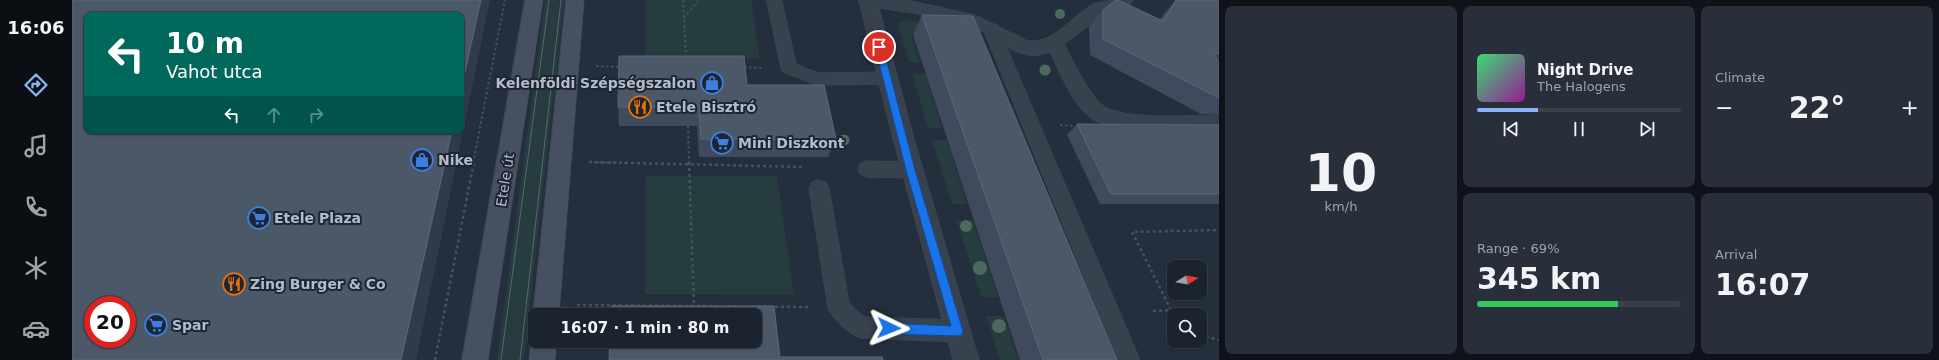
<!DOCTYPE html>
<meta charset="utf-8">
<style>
:root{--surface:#1b232e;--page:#282f3a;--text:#f1f3f6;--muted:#a0a4aa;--line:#39404a;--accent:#8ab4f8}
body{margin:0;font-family:"DejaVu Sans",sans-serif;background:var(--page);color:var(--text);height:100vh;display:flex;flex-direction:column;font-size:15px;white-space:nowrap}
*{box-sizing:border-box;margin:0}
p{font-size:13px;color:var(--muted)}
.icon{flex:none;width:22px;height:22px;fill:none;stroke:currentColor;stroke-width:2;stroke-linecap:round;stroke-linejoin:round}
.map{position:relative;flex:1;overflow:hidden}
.details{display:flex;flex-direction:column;gap:6px;padding:6px;background:#0f1319;width:720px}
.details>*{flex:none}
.hud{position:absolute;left:12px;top:12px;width:380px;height:122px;border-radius:8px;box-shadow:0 1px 3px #0004,0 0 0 1px var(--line);background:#00695c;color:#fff;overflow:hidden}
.needle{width:26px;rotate:79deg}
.fabs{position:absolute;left:1095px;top:260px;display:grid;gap:8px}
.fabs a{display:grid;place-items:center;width:40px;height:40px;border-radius:8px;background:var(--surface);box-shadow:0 1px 3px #0004,0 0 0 1px var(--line);font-size:20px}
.speed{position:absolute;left:12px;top:296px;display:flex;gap:8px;font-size:20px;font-weight:700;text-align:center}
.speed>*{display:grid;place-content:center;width:52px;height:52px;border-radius:50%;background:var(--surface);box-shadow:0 1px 3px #0004,0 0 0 1px var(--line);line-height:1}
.speed .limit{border:6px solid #d22;background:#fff;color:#111}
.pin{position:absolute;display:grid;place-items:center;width:34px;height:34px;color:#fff;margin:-17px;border:2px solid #fff;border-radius:50%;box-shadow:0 1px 4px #0007}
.me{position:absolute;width:44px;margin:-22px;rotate:92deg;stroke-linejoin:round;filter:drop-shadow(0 0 3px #0008)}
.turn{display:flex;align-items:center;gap:14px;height:84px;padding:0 16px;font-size:18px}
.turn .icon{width:52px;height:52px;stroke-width:2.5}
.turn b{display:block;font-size:28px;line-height:34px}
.lanes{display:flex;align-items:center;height:38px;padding:0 16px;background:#0003;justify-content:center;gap:20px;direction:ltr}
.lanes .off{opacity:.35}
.big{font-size:30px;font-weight:600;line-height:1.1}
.details .tile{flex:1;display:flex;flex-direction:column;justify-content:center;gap:6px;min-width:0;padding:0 14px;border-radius:8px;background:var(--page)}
.details .dial{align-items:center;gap:0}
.dial b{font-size:52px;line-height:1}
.song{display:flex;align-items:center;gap:12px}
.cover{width:48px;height:48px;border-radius:6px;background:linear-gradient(135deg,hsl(140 70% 55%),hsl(300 70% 35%))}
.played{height:4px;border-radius:2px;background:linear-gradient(90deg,var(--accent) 30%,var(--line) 30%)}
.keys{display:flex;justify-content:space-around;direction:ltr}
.heat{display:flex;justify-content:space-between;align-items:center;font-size:22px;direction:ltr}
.charge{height:6px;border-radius:3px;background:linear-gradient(90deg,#34c759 69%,var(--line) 0)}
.details .tiles{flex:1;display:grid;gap:6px;grid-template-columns:repeat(3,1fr)}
.tile:first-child{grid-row:span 2}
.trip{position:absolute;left:456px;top:308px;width:234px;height:40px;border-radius:8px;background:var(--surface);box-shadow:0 1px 3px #0004,0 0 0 1px var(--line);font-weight:600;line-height:40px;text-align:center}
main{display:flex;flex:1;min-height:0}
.menu{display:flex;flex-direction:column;width:72px;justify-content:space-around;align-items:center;background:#0b0e12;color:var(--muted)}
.menu .icon{width:28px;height:28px}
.menu .active{color:var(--accent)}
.menu b{font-size:18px;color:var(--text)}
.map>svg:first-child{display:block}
</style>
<main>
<nav class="menu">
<b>16:06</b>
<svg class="icon active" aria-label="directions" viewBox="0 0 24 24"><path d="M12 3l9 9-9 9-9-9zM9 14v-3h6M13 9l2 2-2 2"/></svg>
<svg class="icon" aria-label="music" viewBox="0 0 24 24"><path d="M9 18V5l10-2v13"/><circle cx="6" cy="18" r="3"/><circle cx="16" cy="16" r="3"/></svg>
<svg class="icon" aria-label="phone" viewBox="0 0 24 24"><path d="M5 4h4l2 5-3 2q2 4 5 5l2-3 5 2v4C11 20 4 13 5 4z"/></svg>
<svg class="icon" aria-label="climate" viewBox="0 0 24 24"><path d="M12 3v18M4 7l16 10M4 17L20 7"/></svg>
<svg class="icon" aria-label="car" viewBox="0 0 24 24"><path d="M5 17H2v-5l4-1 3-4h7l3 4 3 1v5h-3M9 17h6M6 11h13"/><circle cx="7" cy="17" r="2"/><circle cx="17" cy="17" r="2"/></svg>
</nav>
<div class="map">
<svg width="1147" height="360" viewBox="0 0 1147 360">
<rect width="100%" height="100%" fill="#242f3e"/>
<g fill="#263c3f">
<path d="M473,0H492L452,360H425Z"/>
<path d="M573,0H679L688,59H574Z"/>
<path d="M835,20L886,30L887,34H839L848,63L837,62L826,25L827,22Z"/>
<path d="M840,74H853L870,128H856Z"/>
<path d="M860,140H875L895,204H880Z"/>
<path d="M574,176H705L722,295L573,294Z"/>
<path d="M885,221H901L926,297H909Z"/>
<path d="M914,316H932L946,360H928Z"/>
</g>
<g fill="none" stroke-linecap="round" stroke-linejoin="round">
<g stroke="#414a57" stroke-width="1">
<g id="lane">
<path d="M695,0L710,1L724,64L746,73L814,72L820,74L822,78L820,82L814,84L745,85L711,72L709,68Z"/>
<path d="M919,23L925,25L927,29L1068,360H1046L911,29L913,25Z"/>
<path d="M795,161L839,162L846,165L848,170L846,175L839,178L795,177L788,174L786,169L788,164Z"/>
<path d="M747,180L754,182L757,188L777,303L792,317L886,320L894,323L897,331L894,339L886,342L788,338C775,333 762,320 756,308L737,188L740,182Z"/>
</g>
</g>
<g stroke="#414a57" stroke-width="1">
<path id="street" d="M787,0H835L903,15L956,41C983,44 1001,13 1024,3C1036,0 1049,0 1061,0L1058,4L1035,12L992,44C1003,64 1013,88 1029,104C1046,121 1122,115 1147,115V131C1116,131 1037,137 1015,115C998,99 988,73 978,52C948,66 923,34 897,26C868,17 836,12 807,8L841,135L907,360H881L820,135Z"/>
</g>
<g stroke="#414a57" stroke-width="1">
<g id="secondary">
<path d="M453,0H471L416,360H390Z"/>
<path d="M494,0H512L487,315H463V319L461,315Z"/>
<path d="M463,332V341H485L483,360H457L459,341Z"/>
</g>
</g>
<g stroke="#3f5557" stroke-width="2" stroke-dasharray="2.5 2.5" stroke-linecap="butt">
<path d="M611,0L614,57"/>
<path d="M612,18L627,0"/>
<path d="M524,66L549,67"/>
<path d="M672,67L691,68"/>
<path d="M988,125L1001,126"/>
<path d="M616,126L617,163"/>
<path d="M517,162L553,163"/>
<path d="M401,163L433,0"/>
</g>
<g stroke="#3f5557" stroke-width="2.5" stroke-dasharray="3 3" stroke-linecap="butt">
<path d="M517,162L732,167"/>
<path d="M617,162L622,307"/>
<path d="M505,305L738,307"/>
<path d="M1099,310L1102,315"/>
<path d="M1081,311L1099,310L1060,232L1147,230"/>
<path d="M1128,335L1147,340"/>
<path d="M363,360L402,162"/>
</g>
<use href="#lane" fill="#38414e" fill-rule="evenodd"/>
<use href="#street" fill="#38414e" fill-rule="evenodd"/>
<use href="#secondary" fill="#465061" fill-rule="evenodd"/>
<g stroke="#5a6575" stroke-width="1">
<path d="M429,360L477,0"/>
<path d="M448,360L489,0"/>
</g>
</g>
<g fill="#4b6a5d">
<circle cx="988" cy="14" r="5"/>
<circle cx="973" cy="70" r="5.5"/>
<circle cx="772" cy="140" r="5.5"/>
<circle cx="894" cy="226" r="6"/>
<circle cx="908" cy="268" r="7"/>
<circle cx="927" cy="326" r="7"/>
</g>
<g fill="#3f4b5c">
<path d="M1104,0H1147V114H1129L1018,55L1017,27L1031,10L1088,20L1091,15Z"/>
<path d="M850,15L1045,360H948L841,35Z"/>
<path d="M675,85L764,139L756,157H627L625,126H547L546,107Z"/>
<path d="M1005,124L1147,125V204H1028L995,135Z"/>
</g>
<path fill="#2f3b4b" d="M409,0H418L344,360H329L380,131H389V90Z"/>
<g fill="#4b5868" stroke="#5c6777" fill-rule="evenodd">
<path d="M0,0H409L389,90V15H15V131H380L329,360H0ZM21,305H55V339H21Z"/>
<path d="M1044,0H1046L1091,21L1104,0H1147V54L1141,53L1147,63V98L1031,39V10Z"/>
<path d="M850,15L901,16L1045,360H971Z"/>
<path d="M547,56H672L675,85H752L764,139H629L627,107H546Z"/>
<path d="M1005,124L1147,125V194H1039Z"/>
<path d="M539,306H702L708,357H810L811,360H537L538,341H683V315H538Z"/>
</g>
<path fill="#1a73e8" stroke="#114b97" d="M807,44L811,47L843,170L891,331L890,335L886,336L817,334L813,332L812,328L813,325L817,323L879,326L834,170L803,47Z"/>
<defs>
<g id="shop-ring" transform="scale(1.15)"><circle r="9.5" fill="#1d2633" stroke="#3f7fe0" stroke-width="1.5"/><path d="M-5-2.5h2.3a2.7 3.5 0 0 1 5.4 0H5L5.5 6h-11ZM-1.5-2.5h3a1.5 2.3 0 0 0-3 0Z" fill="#3f7fe0"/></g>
<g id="restaurant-ring" transform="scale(1.15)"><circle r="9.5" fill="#1d2633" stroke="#e8710a" stroke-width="1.5"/><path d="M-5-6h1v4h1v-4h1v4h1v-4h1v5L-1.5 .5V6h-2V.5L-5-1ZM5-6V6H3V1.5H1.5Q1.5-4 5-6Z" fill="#e8710a"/></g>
<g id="supermarket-ring" transform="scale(1.15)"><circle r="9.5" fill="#1d2633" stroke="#3f7fe0" stroke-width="1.5"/><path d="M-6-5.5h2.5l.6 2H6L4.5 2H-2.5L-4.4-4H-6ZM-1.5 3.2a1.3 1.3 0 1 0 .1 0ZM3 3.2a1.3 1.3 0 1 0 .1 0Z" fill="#3f7fe0"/></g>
</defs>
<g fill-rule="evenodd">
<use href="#shop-ring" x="640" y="83"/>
<use href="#restaurant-ring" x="568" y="107"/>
<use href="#supermarket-ring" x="650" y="143"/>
<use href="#shop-ring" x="350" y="160"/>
<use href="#supermarket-ring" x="187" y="218"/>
<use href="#restaurant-ring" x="162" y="284"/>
<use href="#supermarket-ring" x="84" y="325"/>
</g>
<g text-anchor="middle" stroke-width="4" stroke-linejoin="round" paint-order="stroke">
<g font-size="14" font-weight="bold" fill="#b4bcc9" stroke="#1d2633" text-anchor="start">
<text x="624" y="88" text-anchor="end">Kelenföldi Szépségszalon</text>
<text x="584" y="112">Etele Bisztró</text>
<text x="666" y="148">Mini Diszkont</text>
<text x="366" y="165">Nike</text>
<text x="202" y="223">Etele Plaza</text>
<text x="178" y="289">Zing Burger &amp; Co</text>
<text x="100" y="330">Spar</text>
</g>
<g font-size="14" fill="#b4bcc9" stroke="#1d2633">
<text transform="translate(433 180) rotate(-81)" y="5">Etele út</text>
</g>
</g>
</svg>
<div class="fabs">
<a><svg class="needle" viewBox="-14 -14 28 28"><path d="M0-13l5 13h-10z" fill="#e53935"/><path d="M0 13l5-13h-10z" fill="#a0a4aa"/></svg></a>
<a><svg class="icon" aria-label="search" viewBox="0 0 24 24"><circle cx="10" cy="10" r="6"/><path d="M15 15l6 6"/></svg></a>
</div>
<div class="speed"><div class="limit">20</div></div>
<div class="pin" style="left:807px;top:47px;background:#d93025"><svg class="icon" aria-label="arrive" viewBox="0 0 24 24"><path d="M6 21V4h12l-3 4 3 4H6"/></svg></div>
<svg class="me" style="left:817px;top:328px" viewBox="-20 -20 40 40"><path d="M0-17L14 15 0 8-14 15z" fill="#1a73e8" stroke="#fff" stroke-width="4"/></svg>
<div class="trip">16:07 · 1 min · 80 m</div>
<div class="hud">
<div class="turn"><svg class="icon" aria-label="left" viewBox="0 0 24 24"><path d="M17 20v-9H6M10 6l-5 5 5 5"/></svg><div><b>10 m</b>Vahot utca</div></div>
<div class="lanes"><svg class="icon" aria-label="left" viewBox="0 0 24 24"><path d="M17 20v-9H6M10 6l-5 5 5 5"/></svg><svg class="icon off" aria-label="ahead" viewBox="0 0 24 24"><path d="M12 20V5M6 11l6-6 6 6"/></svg><svg class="icon off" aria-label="right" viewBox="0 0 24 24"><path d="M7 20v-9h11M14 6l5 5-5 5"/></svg></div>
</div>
</div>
<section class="details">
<div class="tiles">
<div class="tile dial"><b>10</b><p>km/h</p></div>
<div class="tile">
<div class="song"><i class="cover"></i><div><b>Night Drive</b><p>The Halogens</p></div></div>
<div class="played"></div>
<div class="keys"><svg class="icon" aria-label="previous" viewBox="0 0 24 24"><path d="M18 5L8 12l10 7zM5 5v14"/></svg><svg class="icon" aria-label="pause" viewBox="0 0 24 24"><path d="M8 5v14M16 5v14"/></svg><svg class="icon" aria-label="next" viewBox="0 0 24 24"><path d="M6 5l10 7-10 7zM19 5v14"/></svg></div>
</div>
<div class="tile"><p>Climate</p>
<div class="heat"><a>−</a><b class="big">22°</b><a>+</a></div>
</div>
<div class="tile"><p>Range · 69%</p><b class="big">345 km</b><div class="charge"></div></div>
<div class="tile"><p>Arrival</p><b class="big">16:07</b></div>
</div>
</section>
</main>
